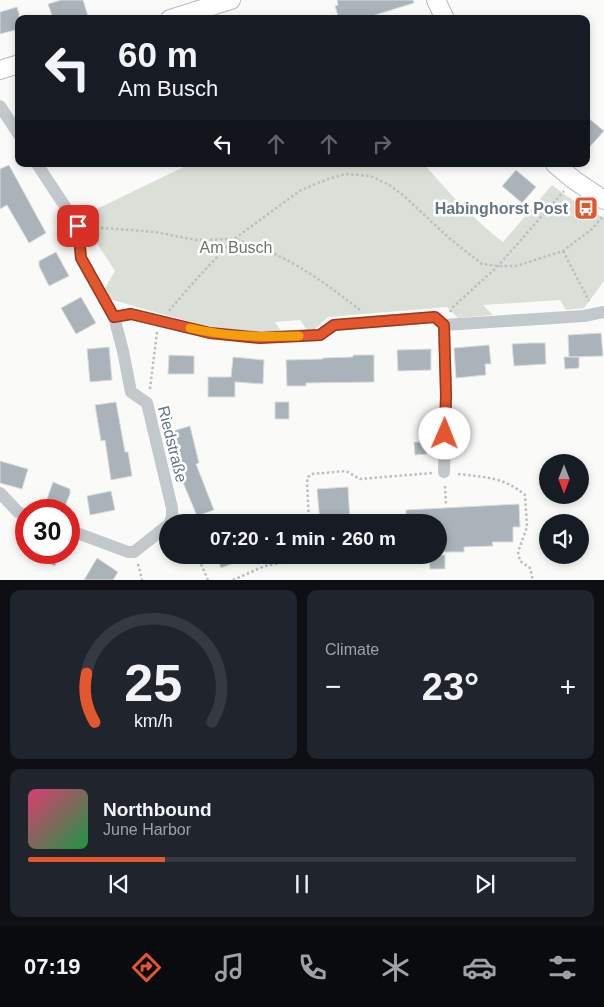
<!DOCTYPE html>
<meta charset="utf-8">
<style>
:root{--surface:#171b24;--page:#20242c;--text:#f1f3f6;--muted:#9ea1a6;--line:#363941;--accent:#e4572e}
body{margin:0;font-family:Arial,sans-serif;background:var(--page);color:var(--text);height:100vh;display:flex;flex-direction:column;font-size:19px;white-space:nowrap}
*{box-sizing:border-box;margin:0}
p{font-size:16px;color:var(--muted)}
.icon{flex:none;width:28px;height:28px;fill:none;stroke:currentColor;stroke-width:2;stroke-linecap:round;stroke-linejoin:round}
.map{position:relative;height:580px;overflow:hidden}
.panel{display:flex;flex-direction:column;gap:10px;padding:10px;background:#0d0f14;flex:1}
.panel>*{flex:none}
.hud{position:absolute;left:15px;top:15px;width:575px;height:152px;border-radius:10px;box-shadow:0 2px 8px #0003;background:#171b24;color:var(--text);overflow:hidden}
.needle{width:32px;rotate:180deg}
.buttons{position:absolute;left:539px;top:454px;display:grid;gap:10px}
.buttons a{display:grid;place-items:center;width:50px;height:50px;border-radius:50%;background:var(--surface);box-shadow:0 2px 8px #0003;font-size:25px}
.speed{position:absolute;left:15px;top:499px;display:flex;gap:10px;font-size:25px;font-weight:700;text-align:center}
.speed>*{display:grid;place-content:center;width:65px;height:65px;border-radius:50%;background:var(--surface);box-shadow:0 2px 8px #0003;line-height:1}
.speed .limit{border:8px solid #d22;background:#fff;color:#111}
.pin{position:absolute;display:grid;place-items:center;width:42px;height:42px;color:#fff;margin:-21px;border-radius:10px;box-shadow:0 2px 8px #0006}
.me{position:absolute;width:55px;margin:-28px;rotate:1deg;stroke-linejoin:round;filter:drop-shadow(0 0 4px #0008)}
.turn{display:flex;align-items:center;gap:18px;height:105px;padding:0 20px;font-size:22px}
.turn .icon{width:65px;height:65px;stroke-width:2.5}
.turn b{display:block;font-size:35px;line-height:42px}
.lanes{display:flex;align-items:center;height:48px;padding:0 20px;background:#0003;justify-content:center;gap:25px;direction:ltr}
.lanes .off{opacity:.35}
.big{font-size:38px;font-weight:700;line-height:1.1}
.panel .widget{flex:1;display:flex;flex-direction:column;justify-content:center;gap:8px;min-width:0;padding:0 18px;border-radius:10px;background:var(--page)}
.panel .dial{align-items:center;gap:0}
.dial svg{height:130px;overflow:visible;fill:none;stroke:var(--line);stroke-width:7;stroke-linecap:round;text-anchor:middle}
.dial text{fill:var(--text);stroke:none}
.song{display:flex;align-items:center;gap:15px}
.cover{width:60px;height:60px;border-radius:8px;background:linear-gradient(135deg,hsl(340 70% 55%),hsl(140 70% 35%))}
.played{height:5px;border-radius:2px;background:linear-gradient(90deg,var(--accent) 25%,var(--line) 25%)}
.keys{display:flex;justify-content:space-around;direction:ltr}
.heat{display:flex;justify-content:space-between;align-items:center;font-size:28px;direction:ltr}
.panel .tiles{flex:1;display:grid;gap:10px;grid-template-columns:1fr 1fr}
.widget:last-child{grid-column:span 2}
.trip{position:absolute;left:159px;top:514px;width:288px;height:50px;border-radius:25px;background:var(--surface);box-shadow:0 2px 8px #0003;font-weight:700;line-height:50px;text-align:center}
.tabs{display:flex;height:80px;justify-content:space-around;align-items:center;background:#090b0e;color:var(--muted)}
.tabs .icon{width:35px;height:35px}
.tabs .selected{color:var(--accent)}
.tabs b{font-size:22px;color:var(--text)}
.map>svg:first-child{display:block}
</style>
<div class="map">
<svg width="604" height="580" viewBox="0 0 604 580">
<rect width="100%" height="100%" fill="#fafaf8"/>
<path fill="#dadfd7" d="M190,164H424C448,192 473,219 503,242L552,185L568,197L604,218V281L584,308L566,310L560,300L483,305L493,315L458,318L447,307L328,317L314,330H307L300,320L275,322L281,331L251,332L208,327L109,299L104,290L115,271L80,217Z"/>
<g fill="#aab3b9" stroke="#dcdcda">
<path d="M61,0H83L88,16L80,19H53L48,4Z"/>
<path d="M337,0H413L414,3L362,19H339L335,6L338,5Z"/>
<path d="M17,7L19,13V29L0,34V12Z"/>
<path d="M586,116L604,131L586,151Z"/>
<path d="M9,165L46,233L29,243L7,205L0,209V169Z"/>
<path d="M516,170L536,187L522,203L502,186Z"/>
<path d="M56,252L69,276L49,286L39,266V261Z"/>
<path d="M81,297L96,323L76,334L61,308Z"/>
<path d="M601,333L603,356L569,357L568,335Z"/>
<path d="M529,343H545L546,364L514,366L512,344Z"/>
<path d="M489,345L491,364H485L486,375L456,378L454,348Z"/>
<path d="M109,347L112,380L90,382L87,349Z"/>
<path d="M431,349V370L398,371L397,350Z"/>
<path d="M169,355L194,356V374H168Z"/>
<path d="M353,355H374V382L306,383V386H287L286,360L323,359V358L353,357Z"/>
<path d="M233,357L264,360L263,384L235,382V397H208V377H231Z"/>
<path d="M564,357H579V368L565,369Z"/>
<path d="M116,402L125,452H128L132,476L111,480L105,440L101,441L95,405Z"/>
<rect x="275" y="402" width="14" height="17"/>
<path d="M190,426L199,463L196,464L214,510L197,516L182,480L170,432Z"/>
<path d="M414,442H426L427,454L415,455Z"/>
<path d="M0,461L28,469L22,489L0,483Z"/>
<path d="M53,482L70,489V494L65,506L47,499Z"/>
<path d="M348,487L350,522H320L317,489Z"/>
<path d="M111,491L115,510L90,515L87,496Z"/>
<path d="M519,504L520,527H513V542H492L493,546L464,547V552H438V522H406V510Z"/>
<path d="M23,552H60L55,566Z"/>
<path d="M216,555H252V556L221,568Z"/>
<path d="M429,555H445V569H430Z"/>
<path d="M97,558L118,572L113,580H84Z"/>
</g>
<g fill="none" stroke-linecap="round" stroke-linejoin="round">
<g stroke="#b3babf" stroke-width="20">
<g id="secondary">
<path d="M436,0L445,19"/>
<path d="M170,19L231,0"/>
<path d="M0,70L19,64"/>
<path d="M555,164L574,180L604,200"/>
</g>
</g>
<g stroke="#bbbfc2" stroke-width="2.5" stroke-dasharray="2.5 2.5" stroke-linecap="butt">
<path d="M91,227L155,232L196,240L234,239L301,190L328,179L346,174L370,176L388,184L404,196L449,238L482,264L498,266H516L563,251L592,229L604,215"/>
<path d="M563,251L589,301"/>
<path d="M169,311L190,286L234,239C281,251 322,280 360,310"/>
<path d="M450,312L453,307L498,266L564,191"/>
<path d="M150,389L157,332"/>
<path d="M458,474C484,477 504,477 525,495L527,527L518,552L520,561L530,568L533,580"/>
<path d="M445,486L446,505"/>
<path d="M309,522L307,482L308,477L312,474L346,471L360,479L432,473"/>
<path d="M197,555L208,580"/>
<path d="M138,564L142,580"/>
<path d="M233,580L265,566L305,558L309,555"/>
</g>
<g stroke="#c3c8cc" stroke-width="12">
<path d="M0,106L19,135"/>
<path d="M37,164L78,226L81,258L114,317L123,351L131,392L147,403L172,508V517L170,522"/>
<path d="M114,317L131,314L210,333L260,337L320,335L334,325L435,317L444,325L584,316L604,312"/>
<path d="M444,472L446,395L444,325"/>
<path d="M0,493L18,512L26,515"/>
<path d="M69,530L128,552H134L168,525"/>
</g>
<use href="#secondary" stroke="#fff" stroke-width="18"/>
</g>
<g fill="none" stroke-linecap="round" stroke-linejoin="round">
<g stroke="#94391e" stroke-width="12">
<path id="route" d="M78,226L81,258L114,317L131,314L210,333L260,338L320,335L334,325L435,317L444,325L446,395L445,434"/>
</g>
<use href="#route" stroke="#e4572e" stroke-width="9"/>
<path stroke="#f59e0b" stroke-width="9" d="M190,328C227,337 262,337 299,336"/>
</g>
<defs>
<g id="bus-square" transform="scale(1.25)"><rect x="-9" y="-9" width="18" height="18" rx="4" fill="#e4572e" stroke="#fff"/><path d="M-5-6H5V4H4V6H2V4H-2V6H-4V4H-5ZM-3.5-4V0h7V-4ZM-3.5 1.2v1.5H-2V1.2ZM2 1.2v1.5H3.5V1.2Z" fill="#fff"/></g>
</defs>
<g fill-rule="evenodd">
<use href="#bus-square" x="586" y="208"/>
</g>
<g text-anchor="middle" stroke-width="5" stroke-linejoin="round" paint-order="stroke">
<g font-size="16" font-weight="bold" fill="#657683" stroke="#fff" text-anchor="end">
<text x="568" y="214">Habinghorst Post</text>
</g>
<g font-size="16" fill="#687a64" stroke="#fff">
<text x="236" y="253">Am Busch</text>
</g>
<g font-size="16" fill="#657683" stroke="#fff">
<text transform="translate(173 444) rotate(76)" y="6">Riedstraße</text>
</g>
</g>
</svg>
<div class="buttons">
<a><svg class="needle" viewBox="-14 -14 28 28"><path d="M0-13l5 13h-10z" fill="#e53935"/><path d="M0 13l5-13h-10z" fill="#9ea1a6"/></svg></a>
<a><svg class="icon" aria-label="sound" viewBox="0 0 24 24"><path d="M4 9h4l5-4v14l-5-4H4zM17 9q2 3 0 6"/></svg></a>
</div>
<div class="speed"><div class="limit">30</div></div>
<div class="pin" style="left:78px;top:226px;background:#d93025"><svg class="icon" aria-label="arrive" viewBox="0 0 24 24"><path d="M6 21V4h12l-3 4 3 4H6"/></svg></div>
<svg class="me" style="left:445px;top:434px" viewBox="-20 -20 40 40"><circle r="19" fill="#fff"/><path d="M0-13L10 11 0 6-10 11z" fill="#e4572e"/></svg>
<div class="trip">07:20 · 1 min · 260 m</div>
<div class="hud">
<div class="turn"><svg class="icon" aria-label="left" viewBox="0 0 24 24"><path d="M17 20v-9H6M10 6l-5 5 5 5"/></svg><div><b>60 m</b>Am Busch</div></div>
<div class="lanes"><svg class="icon" aria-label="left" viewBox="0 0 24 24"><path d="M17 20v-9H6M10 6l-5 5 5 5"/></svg><svg class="icon off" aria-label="ahead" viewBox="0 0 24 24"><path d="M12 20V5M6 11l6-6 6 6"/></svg><svg class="icon off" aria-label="ahead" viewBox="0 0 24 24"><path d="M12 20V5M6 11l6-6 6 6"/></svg><svg class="icon off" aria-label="right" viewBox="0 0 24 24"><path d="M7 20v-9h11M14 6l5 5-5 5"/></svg></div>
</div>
</div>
<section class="panel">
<div class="tiles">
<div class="widget dial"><svg viewBox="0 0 100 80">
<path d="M14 69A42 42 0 1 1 86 69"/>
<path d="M14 69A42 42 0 0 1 9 39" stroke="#e4572e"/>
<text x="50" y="56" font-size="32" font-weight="700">25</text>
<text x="50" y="72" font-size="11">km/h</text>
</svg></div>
<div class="widget"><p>Climate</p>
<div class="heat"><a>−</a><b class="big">23°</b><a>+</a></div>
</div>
<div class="widget">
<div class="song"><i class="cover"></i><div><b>Northbound</b><p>June Harbor</p></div></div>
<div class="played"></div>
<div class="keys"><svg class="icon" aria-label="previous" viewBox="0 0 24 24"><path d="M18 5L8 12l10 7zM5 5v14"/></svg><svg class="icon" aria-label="pause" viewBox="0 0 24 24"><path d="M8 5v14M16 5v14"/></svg><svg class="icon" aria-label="next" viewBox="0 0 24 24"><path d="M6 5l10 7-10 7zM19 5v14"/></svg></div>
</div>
</div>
</section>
<nav class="tabs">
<b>07:19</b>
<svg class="icon selected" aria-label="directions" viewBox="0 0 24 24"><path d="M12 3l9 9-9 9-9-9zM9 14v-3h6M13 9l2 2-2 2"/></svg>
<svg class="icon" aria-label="music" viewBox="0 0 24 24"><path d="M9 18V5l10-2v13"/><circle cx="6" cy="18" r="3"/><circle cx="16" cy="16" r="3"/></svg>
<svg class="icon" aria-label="phone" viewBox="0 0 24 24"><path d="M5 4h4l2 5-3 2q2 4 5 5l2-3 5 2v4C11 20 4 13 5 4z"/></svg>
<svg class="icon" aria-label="climate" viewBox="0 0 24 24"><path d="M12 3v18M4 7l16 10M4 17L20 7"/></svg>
<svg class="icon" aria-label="car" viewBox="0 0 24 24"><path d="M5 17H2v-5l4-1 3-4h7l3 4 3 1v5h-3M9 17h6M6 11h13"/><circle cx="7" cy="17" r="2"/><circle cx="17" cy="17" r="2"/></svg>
<svg class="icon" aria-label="filters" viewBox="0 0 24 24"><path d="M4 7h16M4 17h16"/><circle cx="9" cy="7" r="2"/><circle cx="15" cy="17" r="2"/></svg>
</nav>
